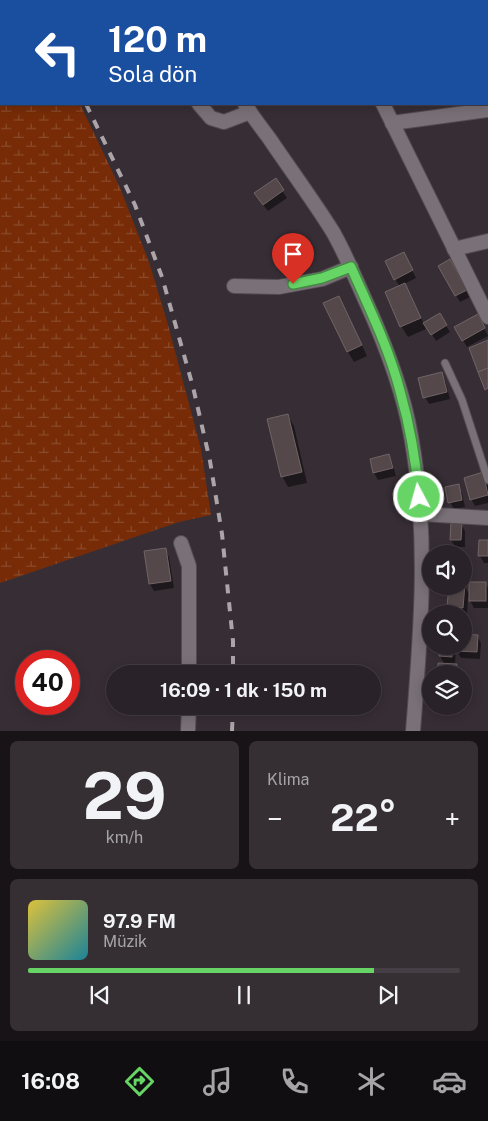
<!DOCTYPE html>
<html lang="tr">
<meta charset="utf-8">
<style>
:root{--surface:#292228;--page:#352f34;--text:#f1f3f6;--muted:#a5a4a8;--line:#453f45;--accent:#67d466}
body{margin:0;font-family:"Public Sans",sans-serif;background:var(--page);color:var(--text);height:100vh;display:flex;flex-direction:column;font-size:19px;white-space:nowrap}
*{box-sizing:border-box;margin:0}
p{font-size:16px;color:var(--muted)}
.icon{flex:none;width:28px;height:28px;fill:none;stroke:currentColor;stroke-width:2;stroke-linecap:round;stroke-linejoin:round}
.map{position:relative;height:731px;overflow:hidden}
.drawer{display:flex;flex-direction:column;gap:10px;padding:10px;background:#171316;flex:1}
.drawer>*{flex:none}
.top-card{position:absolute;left:0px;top:0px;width:489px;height:105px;box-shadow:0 2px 12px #0003,0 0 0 1px var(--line);background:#1a4fa0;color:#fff;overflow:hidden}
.tools{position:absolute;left:422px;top:545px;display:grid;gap:10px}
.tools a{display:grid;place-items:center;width:50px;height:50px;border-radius:50%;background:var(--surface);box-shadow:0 2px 12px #0003,0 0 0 1px var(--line);font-size:25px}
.speed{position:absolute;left:15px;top:650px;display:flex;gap:10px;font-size:25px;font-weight:700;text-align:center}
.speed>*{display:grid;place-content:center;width:65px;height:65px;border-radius:50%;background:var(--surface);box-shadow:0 2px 12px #0003,0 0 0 1px var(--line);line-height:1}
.speed .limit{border:8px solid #d22;background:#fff;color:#111}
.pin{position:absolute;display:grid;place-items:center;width:42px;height:42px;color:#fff;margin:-51px -21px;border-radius:50% 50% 50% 0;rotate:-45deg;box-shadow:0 0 5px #0007}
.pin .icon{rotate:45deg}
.me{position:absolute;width:55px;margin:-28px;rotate:354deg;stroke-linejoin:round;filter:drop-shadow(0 0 4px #0008)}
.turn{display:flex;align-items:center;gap:18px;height:105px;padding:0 25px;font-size:22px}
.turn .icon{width:65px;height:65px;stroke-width:2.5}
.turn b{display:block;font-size:35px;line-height:42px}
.big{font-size:38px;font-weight:700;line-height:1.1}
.drawer .card{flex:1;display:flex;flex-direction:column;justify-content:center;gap:8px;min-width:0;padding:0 18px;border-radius:8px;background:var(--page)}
.drawer .dial{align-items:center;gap:0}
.dial b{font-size:65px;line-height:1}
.song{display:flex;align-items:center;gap:15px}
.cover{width:60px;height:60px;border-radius:8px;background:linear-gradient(135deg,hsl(50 70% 55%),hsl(190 70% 35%))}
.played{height:5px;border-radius:2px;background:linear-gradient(90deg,var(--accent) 80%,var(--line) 80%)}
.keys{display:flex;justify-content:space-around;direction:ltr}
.heat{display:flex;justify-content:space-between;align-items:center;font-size:28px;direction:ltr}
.drawer .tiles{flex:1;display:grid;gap:10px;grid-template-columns:1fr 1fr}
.card:last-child{grid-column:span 2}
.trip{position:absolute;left:106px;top:665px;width:275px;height:50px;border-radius:25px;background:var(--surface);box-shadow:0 2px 12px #0003,0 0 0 1px var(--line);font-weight:700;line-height:50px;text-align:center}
.menu{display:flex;height:80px;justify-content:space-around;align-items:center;background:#100e10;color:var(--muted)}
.menu .icon{width:35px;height:35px}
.menu .selected{color:var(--accent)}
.menu b{font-size:22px;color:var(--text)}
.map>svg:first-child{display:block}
</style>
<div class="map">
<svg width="488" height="731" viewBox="0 0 488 731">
<defs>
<pattern id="wetland-marsh" width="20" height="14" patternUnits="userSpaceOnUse" patternTransform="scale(1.25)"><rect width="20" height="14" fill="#772c07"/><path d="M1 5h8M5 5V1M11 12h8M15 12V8" fill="none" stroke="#8a4a2b"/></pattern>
</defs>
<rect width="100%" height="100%" fill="#372e35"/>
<path fill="url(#wetland-marsh)" d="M0,0H22L23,1H1V104H80L120,188L149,262L168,325L201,449L211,515L179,522L0,583Z"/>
<g fill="#0007">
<path d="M167,0H187L185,1H168Z"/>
<path d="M276,0H317L318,1H276Z"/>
<path d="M275,180L287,198L268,211L260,201Z"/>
<path d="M284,249L299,251L307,269L296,274Z"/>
<path d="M407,260L416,278L404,284L411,295L426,329L408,337L401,326L400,287L395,279Z"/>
<path d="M450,261L470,297L460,302L440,267Z"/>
<path d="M339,297L367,356L354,362L348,352Z"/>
<path d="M439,315L450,332L436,341L425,323Z"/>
<path d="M478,316L488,336L467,347L456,328Z"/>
<path d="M441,373L445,380L450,399L429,404L425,397Z"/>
<path d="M288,416L294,426L307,483L288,487L282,476Z"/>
<path d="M388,455L392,462L396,476L378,480L374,473L371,460Z"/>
<path d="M465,478L487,481L488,486V503L475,506L471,499Z"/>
<path d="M458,486L462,493L465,507L454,509L450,502Z"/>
<path d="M461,524L465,531V547H455L451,540Z"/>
<path d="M488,541V563H484L480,556Z"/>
<path d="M165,550L169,557L174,588L154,591L150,584L146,552Z"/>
<path d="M485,584L488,588V608H474L468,597L467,614L453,613L449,606L464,586L470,595Z"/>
<path d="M464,636H477L481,643L480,659L461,658L456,649L455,664L460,674H439L445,665L440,656L441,646H464Z"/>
</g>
<g fill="#54484a" stroke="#716466">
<path d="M276,178L284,190L263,205L254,193Z"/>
<path d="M295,243L304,262L291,268L282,249Z"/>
<path d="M404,252L413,270L394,280L385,261Z"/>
<path d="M450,259L467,290L455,296L438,266Z"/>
<path d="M405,283L421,318L400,327L385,292Z"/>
<path d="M339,296L362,345L347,352L323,303Z"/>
<path d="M440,313L447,325L431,335L423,323Z"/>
<path d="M478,314L485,328L462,341L454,327Z"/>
<path d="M488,340V368L478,372L469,348Z"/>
<path d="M488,368V388L485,390L478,372Z"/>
<path d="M442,372L447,392L423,398L418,378Z"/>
<path d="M288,414L302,472L281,477L267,419Z"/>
<path d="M389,454L393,468L373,473L370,459Z"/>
<path d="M483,472L488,495L470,500L464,478Z"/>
<path d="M459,484L462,500L448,503L445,487Z"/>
<path d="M451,522L462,523L461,540H450Z"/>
<path d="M479,540H488V556H478Z"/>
<path d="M166,548L171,581L149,584L144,551Z"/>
<rect x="469" y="582" width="17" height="19"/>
<path d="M464,584H465L463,608L447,606L449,586H464Z"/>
<path d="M464,634L478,635L477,652L456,651V646H464Z"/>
<path d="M439,646H452V657L439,656Z"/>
<path d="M438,663L457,664L456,674H437Z"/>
</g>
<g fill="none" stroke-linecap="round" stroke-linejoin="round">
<g stroke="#534b51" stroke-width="9">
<path id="service" d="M445,363L462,400L488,480"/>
</g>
<g stroke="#534b51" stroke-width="16">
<g id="minor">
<path d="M340,1L342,0"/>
<path d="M199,104L211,118L224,122L250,112"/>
<path d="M383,104L488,317"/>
<path d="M392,123L488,110"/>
<path d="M454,249L488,241"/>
<path d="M234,286L279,287L322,279L351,267"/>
<path d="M421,514L488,518"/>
<path d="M181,543L189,566V674"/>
<path d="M188,731L189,706"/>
</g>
</g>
<g stroke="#534b51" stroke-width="16">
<g id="tertiary">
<path d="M202,0V1"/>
<path d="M245,104C252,116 261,127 269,138C290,169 313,200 333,232C346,255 356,280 367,304C386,346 403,390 411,436C429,535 421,632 413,731"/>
</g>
</g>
<use href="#service" stroke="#7a7178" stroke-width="7"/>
<use href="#minor" stroke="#7a7178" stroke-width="14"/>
<use href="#tertiary" stroke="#7a7178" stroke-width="14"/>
<g stroke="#aba4a9" stroke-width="4" stroke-dasharray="9 9" stroke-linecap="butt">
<path d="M25,0L26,1"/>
<path d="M86,104L135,205L162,277L193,387L210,461L222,534L233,641V674"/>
<path d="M232,731L233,706"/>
</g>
</g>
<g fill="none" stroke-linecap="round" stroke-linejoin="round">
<g stroke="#438a42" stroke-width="12">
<path id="route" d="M293,284L322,278L351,267C369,308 389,348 400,391C410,426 416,461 419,497"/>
</g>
<use href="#route" stroke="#67d466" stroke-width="9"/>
</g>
</svg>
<div class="tools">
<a><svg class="icon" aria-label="sound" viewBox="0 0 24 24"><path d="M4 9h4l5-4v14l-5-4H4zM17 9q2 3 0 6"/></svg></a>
<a><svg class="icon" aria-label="search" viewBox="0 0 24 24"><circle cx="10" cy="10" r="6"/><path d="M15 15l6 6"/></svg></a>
<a><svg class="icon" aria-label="layers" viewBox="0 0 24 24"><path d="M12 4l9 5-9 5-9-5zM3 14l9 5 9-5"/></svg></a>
</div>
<div class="speed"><div class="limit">40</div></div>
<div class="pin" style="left:293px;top:284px;background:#d93025"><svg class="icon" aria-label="arrive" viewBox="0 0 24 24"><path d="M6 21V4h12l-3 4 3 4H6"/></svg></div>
<svg class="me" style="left:419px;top:497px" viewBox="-20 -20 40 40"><circle r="17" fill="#67d466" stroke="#fff" stroke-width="3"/><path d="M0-11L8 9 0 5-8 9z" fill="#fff"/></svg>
<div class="trip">16:09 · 1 dk · 150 m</div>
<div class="top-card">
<div class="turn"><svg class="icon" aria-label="left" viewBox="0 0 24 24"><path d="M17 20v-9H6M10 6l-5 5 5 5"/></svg><div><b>120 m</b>Sola dön</div></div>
</div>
</div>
<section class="drawer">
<div class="tiles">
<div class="card dial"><b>29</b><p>km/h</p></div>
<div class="card"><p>Klima</p>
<div class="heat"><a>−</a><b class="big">22°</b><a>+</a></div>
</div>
<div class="card">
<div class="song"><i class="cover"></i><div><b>97.9 FM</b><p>Müzik</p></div></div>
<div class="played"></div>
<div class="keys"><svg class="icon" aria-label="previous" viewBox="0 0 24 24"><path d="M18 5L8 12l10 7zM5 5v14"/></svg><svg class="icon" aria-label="pause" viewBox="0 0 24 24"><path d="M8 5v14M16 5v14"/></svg><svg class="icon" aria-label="next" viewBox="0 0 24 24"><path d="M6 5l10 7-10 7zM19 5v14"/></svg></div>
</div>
</div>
</section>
<nav class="menu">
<b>16:08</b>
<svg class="icon selected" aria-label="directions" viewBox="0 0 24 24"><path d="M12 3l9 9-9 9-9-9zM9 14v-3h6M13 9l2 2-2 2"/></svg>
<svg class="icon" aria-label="music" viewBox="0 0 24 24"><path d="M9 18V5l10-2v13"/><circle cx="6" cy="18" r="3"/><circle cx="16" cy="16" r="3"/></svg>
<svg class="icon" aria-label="phone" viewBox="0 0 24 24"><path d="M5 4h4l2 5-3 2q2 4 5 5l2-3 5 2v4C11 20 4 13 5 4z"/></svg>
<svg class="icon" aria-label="climate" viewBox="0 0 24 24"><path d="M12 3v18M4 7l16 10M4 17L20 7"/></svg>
<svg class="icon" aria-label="car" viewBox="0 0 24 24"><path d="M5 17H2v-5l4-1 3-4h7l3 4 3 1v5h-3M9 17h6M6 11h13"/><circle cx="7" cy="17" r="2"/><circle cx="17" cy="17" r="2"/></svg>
</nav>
